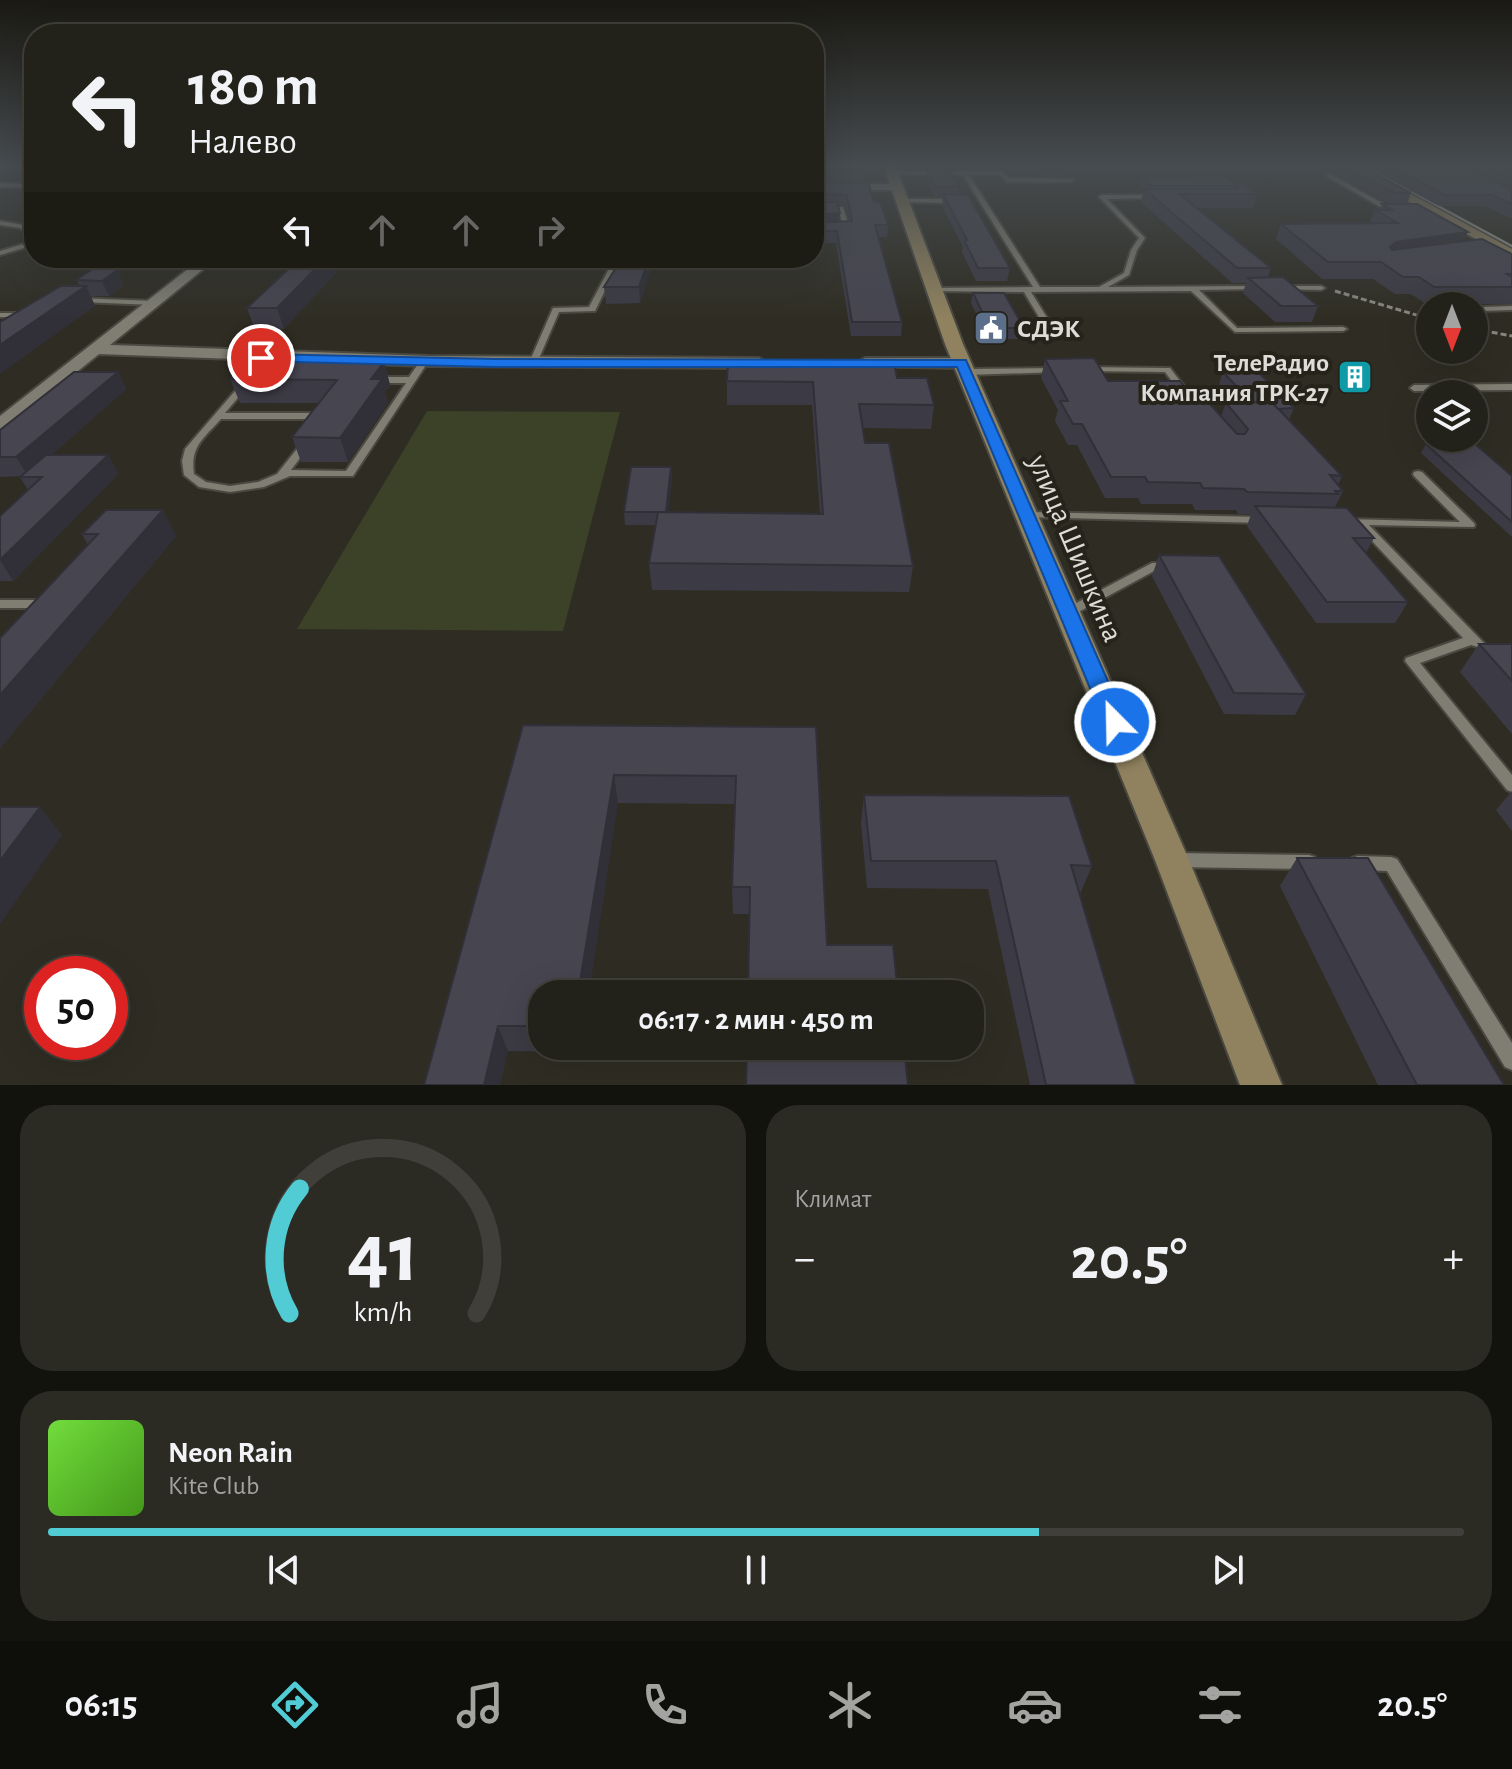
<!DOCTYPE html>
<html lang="ru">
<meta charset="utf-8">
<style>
:root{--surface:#23221a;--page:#2b2a23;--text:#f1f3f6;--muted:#a3a4a2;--line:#403f39;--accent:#51ccd4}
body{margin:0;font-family:"Alegreya Sans",sans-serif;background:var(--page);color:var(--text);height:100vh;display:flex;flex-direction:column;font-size:30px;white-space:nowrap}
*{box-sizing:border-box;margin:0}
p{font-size:26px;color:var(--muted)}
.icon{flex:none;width:44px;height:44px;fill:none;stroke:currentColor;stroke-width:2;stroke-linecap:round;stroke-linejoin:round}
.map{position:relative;height:1085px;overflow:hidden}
.panel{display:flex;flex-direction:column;gap:20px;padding:20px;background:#13130e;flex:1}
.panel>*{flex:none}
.guide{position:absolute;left:24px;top:24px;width:800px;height:244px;border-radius:32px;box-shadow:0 8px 32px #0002,0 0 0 2px var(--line);background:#23221a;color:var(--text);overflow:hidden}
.needle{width:52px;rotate:180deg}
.buttons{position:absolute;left:1416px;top:292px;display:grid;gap:16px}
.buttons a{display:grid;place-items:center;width:72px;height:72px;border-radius:50%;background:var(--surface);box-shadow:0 8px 32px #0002,0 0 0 2px var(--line);font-size:40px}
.speed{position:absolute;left:24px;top:956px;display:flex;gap:16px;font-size:40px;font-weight:700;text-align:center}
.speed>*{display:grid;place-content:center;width:104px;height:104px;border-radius:50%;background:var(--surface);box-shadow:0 8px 32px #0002,0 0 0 2px var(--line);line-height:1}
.speed .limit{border:12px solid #d22;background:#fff;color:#111}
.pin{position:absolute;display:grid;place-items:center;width:68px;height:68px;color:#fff;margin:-34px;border:4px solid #fff;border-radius:50%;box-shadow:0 2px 8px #0007}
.me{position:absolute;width:88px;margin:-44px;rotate:337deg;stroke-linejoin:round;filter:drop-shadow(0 0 6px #0008)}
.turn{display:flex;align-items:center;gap:28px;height:168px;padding:0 32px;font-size:36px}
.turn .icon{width:104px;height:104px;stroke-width:2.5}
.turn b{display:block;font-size:56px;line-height:68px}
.lanes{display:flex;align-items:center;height:76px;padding:0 32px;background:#0003;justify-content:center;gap:40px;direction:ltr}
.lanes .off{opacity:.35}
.big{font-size:60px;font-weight:600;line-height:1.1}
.panel .tile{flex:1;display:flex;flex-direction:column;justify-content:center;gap:12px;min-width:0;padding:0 28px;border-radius:32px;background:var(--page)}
.panel .dial{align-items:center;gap:0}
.dial svg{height:208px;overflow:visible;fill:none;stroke:var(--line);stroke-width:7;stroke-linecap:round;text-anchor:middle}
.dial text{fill:var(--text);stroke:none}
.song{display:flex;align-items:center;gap:24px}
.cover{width:96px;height:96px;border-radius:12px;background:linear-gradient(135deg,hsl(100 70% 55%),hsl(100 70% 35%))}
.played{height:8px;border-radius:4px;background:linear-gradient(90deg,var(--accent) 70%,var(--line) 70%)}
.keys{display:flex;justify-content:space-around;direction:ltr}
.heat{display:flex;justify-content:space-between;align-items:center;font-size:44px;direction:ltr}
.panel .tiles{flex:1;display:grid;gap:20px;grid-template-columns:1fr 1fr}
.tile:last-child{grid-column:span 2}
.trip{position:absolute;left:528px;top:980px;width:456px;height:80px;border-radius:32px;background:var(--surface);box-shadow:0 8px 32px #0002,0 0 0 2px var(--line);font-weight:600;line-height:80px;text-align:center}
.menu{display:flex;height:128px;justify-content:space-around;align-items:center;background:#0e0e0a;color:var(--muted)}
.menu .icon{width:56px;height:56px}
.menu .current{color:var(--accent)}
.menu b{font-size:36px;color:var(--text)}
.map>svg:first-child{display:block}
</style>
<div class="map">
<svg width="1512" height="1085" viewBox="0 0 1512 1085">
<rect width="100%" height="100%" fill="#2f2d23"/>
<path fill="#3b4228" d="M427,411L620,412L563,631L297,629Z"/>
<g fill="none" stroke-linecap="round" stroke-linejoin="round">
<g stroke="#4a4941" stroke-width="4">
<g id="lane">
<path d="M23,167H34V171L24,168Z"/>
<path d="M893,171H940L943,173L940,175L891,174Z"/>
<path d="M954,171H1002L1009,178L1074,179L1072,182H1007L1000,175H969L1040,287H1099L1124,273L1131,250L1139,238L1099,197L1102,195H1156L1158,198L1107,199L1145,238L1137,250L1129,275L1108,287L1256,286L1260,288L1258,289L1199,290L1237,328L1343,327L1347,329L1343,331L1235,332L1191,291L1031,292L1054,329L1050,331L1046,329L1024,292L930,291V289L932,288L1033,287L963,175L952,174Z"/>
<path d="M1326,174H1330L1389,207L1398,209L1395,211L1386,210L1326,176Z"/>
<path d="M0,183L34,184V188L0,187Z"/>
<path d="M903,199H954L957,201L954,203L901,202Z"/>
<path d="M814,206L843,207L850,230L847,232H814V228H843L839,210H814Z"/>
<path d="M0,221L24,225L34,231V245L0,255V251L27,243L30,234L20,228L0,225Z"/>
<path d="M125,258H132L107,276H103V274Z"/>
<path d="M617,258H624L617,266L595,311L559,312L537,363L533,365H530L529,363L553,308L589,307L611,265Z"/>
<path d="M1281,286H1321L1325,288L1321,290L1279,289L1277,288Z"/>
<path d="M76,298L155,301L159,303L155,305L79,302H76Z"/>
<path d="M1512,306V310L1482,311L1478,309L1482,307Z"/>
<path d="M0,313H27L31,315L27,317H0Z"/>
<path d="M421,360H427L428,362L353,476H290L264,487L230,492L199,487L184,475L182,461L185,449L241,384L244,383L248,386L225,413H321L326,416L321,419H221C204,438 190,446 194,474L206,482L230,486L258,482L277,474L304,440L307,439L312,442L291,470L346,471L406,383H377L373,380L377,377H409Z"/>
<path d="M1083,367L1167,368H1170L1187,390L1183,393L1180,392L1165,372L1086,371L1082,369Z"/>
<path d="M1057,368H1060V372L965,375L961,372L965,369Z"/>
<path d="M1512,384V390L1414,391L1410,388L1414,385Z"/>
<path d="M1418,471L1422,472L1474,523L1475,525L1474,527L1369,525L1484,643L1482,646L1478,647L1471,645L1420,663L1512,775V792L1507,790L1405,661L1406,658L1463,638L1357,525H1347L1342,522L1347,519L1460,522L1414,476L1413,474L1414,472Z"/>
<path d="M1029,512L1262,517L1267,520L1262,523L1025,517L1024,515Z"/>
<path d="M1152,563H1169L1175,567L1169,571H1154L1073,615H1065L1063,612L1065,609Z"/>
<path d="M0,600H44L48,601L50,604L48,607L44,608H0Z"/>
<path d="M1174,853L1309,855L1315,857L1317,862L1315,867L1309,869L1174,867L1168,865L1166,860L1168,855Z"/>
<path d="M1358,856L1391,857L1397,859L1512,1043V1070L1505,1067L1387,871L1358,870L1352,868L1350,863L1352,858Z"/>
</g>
</g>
<g stroke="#4a4941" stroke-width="4">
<g id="street">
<path d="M814,184H899L904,187L899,190H814Z"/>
<path d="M202,258H217L110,345L428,356L759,358L767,363L759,368L428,366L99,354L6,429L0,431V416Z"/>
<path d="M865,358H962L970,363L962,368L859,366L857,363Z"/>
</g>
</g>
<g stroke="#4a4941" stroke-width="4">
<g id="secondary">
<path d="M884,167H896L963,344L1189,860L1282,1085H1240L1155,860L945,344Z"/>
<path d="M1346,167H1361L1512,249V259Z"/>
</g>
</g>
<g stroke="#8a8880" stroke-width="3" stroke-dasharray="6 3" stroke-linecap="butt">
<path d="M1335,291L1430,319"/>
<path d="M1474,329L1512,336"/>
</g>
<use href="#lane" fill="#807e73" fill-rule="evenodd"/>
<use href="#street" fill="#807e73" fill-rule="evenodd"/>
<use href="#secondary" fill="#90825f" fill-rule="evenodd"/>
<path stroke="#999890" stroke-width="2" d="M1366,167L1512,246"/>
</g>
<g fill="#3c3b45" fill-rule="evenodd">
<path d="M814,167L864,170V181H814Z"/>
<path d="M910,167H942L941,168Z"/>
<path d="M1006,167H1063L1064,169L1063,176L1012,175Z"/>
<path d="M1323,167H1363L1411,193L1407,204L1463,241L1512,254V304H1426L1411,294H1395L1373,279H1322L1276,239L1281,224L1369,223L1375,210H1380L1382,204H1390Z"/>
<path d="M1367,167H1512V219L1486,206H1439Z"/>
<path d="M927,170L959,187L958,194L1010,268L1007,281H976L962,252L963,247L942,206L943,196H935L926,179Z"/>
<path d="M1142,178L1238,186L1237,189L1257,194L1253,208H1196L1271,268L1268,277L1318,306L1312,322H1275L1243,293L1246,283H1232L1141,202L1144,189L1140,185Z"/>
<path d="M814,182L874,202L888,225L887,237H878L902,322L901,336H851L836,243H815L814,238ZM838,206H846L849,221H839Z"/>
<path d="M249,258H282L279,261H251Z"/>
<path d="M300,258L284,329L255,330L247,308Z"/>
<path d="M498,258H527L524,264H499Z"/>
<path d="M622,258H655L640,303L606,304L604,287L619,265Z"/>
<path d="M117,270L124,285L109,296H91L95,306L80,286L76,280Z"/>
<path d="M973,293L1024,328L1021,339H988L971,303Z"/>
<path d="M1045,359L1108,381L1197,403L1221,416L1226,403H1235L1219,384L1223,372L1294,408L1289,420L1342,476L1338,485L1343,491L1335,507L1374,538L1366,553L1408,602L1395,623H1316L1247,526L1251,514H1238L1236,510H1195L1192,504H1141L1138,498H1105L1077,445H1068L1055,421L1058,410L1041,378Z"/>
<path d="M384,362L390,385L385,392L388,403L348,462H301L292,437L319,403H240L230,379Z"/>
<path d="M118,372L126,389L51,455H108L118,474L13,581H0V516L28,490L20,477L22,476L0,477V430Z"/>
<path d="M897,378L934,405L931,429L862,428L865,443L913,566L909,592L652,590L649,563L656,525H625L624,512L671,467L672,480L668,512L820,513L812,405H727V381Z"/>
<path d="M1426,444L1512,476V537L1421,453Z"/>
<path d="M82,534L176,536L0,748V638L88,545Z"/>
<path d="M1159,555L1306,694L1295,715L1224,714L1152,576Z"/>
<path d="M1479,644H1512V734L1460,672Z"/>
<path d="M523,725L816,727L827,945L749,914H733L732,887L735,804L618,803L542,994V1046H580V1052L508,1051L424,1085Z"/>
<path d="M1512,791V831L1496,810Z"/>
<path d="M864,795L1092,866L1080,894H1079L1136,1085H1030L988,889L867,888L861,823Z"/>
<path d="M1297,858L1504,1085H1378L1280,886Z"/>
</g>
<g fill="#313038">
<path d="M840,213L839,225L814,224V215Z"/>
<path d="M1468,232L1460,247L1389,258L1390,247L1396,242Z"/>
<path d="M326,258H350L284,329L277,308Z"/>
<path d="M649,258H655L640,303L639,287Z"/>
<path d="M117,270L124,285L109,296L102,281Z"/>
<path d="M86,286L95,306L0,374V345Z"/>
<path d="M384,362L390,385L385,392L388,403L348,462L340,438L371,379Z"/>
<path d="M118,372L126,389L28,476L16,457Z"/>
<path d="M108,455L118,474L13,581L0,560Z"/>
<path d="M671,467L672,480L667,525L666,512Z"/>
<path d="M163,510L176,536L0,748V695Z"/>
<path d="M614,775L618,803L589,994H578Z"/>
<path d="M40,807L62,835L0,924V861Z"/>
<path d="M498,1026L508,1051L500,1085H484Z"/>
</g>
<g fill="#464550" stroke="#313038" stroke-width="2">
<path d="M814,167H863L864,170H814V172Z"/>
<path d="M1012,167H1063L1064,169L1013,168Z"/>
<path d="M1346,167H1363L1411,193H1395Z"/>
<path d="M1391,167H1463L1512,189V204L1492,195H1444Z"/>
<path d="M1481,167H1485L1512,179V181Z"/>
<path d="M948,169L959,187H936L927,170Z"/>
<path d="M1225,176L1238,186H1152L1142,178Z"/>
<path d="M814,182H868L874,202H880L888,225H875L902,322H852L837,231H816L814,224V223L852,221L847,195L814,193Z"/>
<path d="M1242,182L1257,194H1179L1271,268H1237L1144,189H1237Z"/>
<path d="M943,194L968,195L1010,268H978L964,240H967Z"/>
<path d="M814,200V202H837L840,213L814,215Z"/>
<path d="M1382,204H1417L1468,232L1396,242L1390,247L1392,250L1482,239L1512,254V274H1507L1512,277V287H1434L1419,277H1403L1381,262H1328L1281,224L1398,223L1375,210H1392Z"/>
<path d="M109,258L117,270L102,281L76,280Z"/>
<path d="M300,258H326L277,308H247Z"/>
<path d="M622,258H649L639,287H604Z"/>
<path d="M1283,277L1318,306H1281L1248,278Z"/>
<path d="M61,286H86L0,345V322Z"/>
<path d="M973,293H1004L1024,328H990Z"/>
<path d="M1094,358L1108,381H1180L1197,403H1209L1237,434H1245L1248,429L1226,403L1272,402L1342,476L1330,475L1343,491H1335L1338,494L1247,492L1244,489L1203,488L1200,483L1148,482L1145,477H1111L1082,424H1073L1060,401H1068L1045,359Z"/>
<path d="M248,361L384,362L371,379H382L340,438L292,437L337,380L230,379Z"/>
<path d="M728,361L894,362L897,378H927L934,405L859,404L865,443H889L913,566L649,563L658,512L823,514L813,382L727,381Z"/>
<path d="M74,372H118L16,457H0V430Z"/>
<path d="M1223,372H1258L1294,408L1278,409L1272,402H1251Z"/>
<path d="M1426,444H1475L1512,476V522Z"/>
<path d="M46,455H108L0,560V516L42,477H20Z"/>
<path d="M631,467H671L666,512H624Z"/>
<path d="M1255,506L1347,508L1374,538H1353L1408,602H1327Z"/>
<path d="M106,510H163L0,695V638L98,534H82Z"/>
<path d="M1159,555L1219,556L1306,694L1234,693Z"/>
<path d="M1479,644H1512V681Z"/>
<path d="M523,725L816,727L827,945H893L898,994H748L750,887H732L736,776L614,775L578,994H542V1026H498L484,1085H424Z"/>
<path d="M864,795L1069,796L1092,866L1071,865L1136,1085H1046L996,861H871Z"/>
<path d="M0,807H40L0,861Z"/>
<path d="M1297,858H1368L1504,1085H1417Z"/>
<path d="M747,1046H904L908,1085H746Z"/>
</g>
<linearGradient id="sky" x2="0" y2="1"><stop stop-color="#1a1913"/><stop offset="0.52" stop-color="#474c50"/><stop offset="1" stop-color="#474c50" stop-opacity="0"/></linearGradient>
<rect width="1512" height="319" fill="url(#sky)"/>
<path fill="#1a73e8" stroke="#114b97" stroke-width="2" d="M261,354L495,359L966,360L1126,722L1123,728L1115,731L1107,728L1104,722L957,367H495L256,361L254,358Z"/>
<defs>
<g id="civic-square" transform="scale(1.8)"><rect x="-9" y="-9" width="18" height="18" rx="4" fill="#5c6f8a" stroke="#25231a"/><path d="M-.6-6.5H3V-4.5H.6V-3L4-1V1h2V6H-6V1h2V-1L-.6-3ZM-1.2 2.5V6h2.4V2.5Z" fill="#fff"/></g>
<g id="building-square" transform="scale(1.8)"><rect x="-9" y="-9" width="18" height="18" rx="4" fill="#0f9aa8" stroke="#25231a"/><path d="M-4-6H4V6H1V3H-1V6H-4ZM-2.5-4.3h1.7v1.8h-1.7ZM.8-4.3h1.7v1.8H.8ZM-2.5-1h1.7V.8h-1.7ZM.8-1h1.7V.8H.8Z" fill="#fff"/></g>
</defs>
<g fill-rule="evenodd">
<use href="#civic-square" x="991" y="328"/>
<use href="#building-square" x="1355" y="377"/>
</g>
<g text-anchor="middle" stroke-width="8" stroke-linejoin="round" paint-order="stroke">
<g font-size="26" font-weight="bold" fill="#dddcd6" stroke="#25231a" text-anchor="start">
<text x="1017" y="337">СДЭК</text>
<text x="1329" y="371" text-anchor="end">ТелеРадио<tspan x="1329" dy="30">Компания ТРК-27</tspan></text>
</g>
<g font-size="30" fill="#dddcd6" stroke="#25231a">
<text transform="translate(1076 548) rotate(67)" y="10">улица Шишкина</text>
</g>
</g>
</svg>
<div class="buttons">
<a><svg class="needle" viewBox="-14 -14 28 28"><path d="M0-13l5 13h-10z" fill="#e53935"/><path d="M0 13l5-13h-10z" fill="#a3a4a2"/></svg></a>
<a><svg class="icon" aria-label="layers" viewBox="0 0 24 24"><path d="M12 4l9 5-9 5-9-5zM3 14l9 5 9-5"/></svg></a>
</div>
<div class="speed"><div class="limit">50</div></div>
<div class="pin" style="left:261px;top:358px;background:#d93025"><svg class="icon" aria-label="arrive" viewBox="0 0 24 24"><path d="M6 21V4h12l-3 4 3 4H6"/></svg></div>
<svg class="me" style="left:1115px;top:722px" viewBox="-20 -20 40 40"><circle r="17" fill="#1a73e8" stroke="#fff" stroke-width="3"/><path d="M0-11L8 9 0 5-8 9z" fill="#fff"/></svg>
<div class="trip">06:17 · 2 мин · 450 m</div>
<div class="guide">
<div class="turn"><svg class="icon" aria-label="left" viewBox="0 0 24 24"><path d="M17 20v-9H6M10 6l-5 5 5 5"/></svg><div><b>180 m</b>Налево</div></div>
<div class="lanes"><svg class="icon" aria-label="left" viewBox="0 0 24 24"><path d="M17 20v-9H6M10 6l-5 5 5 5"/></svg><svg class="icon off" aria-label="ahead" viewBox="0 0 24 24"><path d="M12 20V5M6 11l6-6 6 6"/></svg><svg class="icon off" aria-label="ahead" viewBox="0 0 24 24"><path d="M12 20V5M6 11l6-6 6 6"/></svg><svg class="icon off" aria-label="right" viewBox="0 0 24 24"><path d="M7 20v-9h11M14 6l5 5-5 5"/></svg></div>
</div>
</div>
<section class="panel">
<div class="tiles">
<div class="tile dial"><svg viewBox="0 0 100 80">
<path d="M14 69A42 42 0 1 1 86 69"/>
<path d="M14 69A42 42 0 0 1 18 21" stroke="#51ccd4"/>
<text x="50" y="56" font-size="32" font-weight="700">41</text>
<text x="50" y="72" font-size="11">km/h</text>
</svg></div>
<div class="tile"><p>Климат</p>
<div class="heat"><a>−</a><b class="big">20.5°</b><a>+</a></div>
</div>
<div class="tile">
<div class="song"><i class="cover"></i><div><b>Neon Rain</b><p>Kite Club</p></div></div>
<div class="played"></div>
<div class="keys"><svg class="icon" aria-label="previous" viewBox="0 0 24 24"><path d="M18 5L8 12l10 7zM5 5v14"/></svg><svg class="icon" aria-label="pause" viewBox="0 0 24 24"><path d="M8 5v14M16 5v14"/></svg><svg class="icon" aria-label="next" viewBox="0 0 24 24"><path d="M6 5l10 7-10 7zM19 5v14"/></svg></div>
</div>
</div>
</section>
<nav class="menu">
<b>06:15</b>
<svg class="icon current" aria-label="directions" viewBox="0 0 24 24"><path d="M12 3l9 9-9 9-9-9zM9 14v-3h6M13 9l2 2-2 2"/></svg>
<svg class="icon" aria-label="music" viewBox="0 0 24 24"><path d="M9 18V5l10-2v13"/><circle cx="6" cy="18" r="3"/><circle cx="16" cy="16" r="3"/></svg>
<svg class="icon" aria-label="phone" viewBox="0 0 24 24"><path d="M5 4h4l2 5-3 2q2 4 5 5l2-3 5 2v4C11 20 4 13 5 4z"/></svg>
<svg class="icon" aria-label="climate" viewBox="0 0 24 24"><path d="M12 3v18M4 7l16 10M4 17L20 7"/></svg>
<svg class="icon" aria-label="car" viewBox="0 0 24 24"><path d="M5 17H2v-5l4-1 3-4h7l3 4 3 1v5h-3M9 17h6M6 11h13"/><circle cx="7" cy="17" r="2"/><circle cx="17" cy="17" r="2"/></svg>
<svg class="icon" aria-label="filters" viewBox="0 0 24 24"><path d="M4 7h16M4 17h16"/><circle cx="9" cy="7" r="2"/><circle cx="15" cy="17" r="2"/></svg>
<b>20.5°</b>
</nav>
